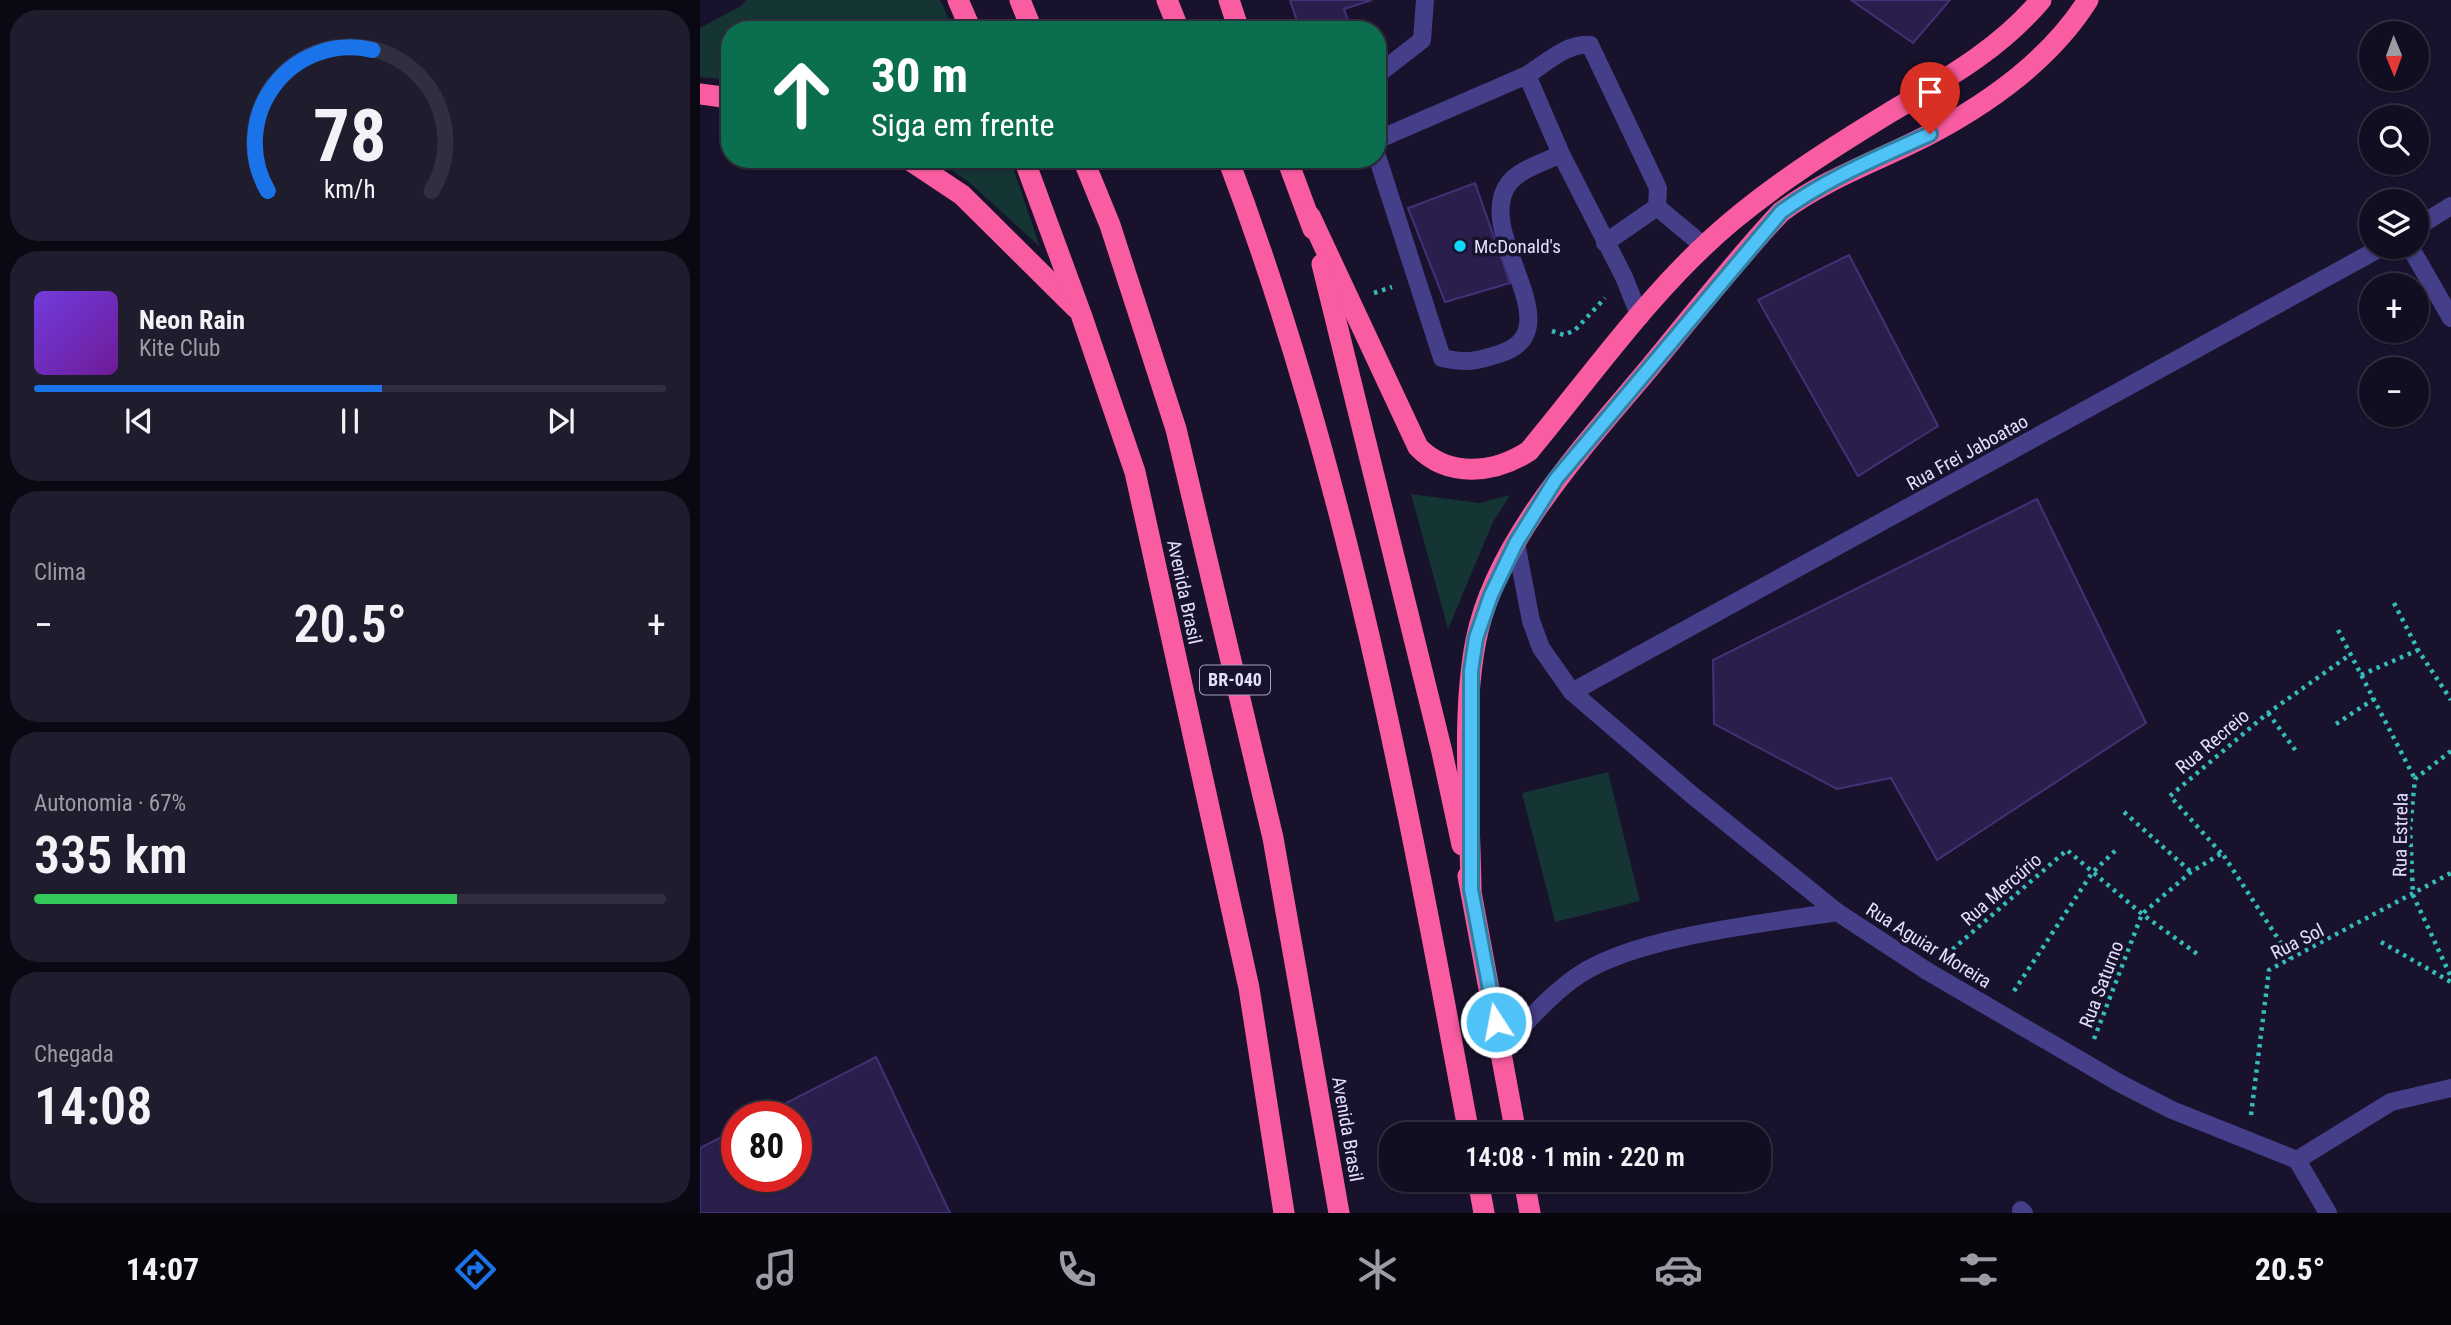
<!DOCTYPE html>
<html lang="pt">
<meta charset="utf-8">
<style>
:root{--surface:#120e21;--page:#1f1c2e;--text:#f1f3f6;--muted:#9c9ca5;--line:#312e3f;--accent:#1a73e8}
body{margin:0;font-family:"Roboto Condensed",sans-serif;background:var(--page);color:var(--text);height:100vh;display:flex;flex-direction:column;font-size:26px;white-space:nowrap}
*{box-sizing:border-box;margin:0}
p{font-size:23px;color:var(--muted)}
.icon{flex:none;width:38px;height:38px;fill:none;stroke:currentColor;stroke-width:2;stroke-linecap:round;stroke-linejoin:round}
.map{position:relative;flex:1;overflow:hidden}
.sheet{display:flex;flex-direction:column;gap:10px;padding:10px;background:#0a0812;width:700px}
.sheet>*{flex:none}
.guide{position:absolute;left:21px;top:21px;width:665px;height:147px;border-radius:28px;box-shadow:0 2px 5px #0004,0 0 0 2px var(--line);background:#0b6e4f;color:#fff;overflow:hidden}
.needle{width:46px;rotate:179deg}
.buttons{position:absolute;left:1659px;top:21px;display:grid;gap:14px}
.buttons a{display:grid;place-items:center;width:70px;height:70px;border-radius:50%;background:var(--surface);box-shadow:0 2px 5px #0004,0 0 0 2px var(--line);font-size:35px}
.speed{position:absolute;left:21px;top:1101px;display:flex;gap:14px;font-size:35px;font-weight:700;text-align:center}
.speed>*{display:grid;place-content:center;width:91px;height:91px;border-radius:50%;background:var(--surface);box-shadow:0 2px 5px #0004,0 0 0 2px var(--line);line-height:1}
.speed .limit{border:10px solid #d22;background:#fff;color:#111}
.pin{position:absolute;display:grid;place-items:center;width:60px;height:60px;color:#fff;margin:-72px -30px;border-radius:50% 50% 50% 0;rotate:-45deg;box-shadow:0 0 7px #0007}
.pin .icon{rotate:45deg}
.me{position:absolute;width:77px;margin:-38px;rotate:349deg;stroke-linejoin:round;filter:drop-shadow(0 0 5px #0008)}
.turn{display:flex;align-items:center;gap:24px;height:147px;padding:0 35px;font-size:32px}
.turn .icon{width:91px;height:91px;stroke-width:2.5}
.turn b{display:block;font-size:49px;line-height:60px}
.big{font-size:52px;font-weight:600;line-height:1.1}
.sheet .widget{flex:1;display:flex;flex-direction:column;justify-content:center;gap:10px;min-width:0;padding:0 24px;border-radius:28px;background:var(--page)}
.sheet .dial{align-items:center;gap:0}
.dial svg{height:182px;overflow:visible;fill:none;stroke:var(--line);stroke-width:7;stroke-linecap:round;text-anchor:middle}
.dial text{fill:var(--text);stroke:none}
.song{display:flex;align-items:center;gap:21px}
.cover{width:84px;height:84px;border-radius:10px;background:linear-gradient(135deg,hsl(260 70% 55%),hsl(280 70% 35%))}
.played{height:7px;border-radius:4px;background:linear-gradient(90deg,var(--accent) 55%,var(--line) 55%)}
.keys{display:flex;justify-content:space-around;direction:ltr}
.heat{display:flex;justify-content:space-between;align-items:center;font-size:38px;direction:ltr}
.charge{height:10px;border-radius:5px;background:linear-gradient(90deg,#34c759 67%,var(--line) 0)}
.trip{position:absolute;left:679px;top:1122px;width:392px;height:70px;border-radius:28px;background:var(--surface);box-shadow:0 2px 5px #0004,0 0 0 2px var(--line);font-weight:600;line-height:70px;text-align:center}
.dock{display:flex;height:112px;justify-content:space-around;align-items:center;background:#07060d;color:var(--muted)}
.dock .icon{width:49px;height:49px}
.dock .current{color:var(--accent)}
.dock b{font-size:32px;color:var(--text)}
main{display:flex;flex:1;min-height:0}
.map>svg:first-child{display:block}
</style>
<main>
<section class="sheet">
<div class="widget dial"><svg viewBox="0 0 100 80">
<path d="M14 69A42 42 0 1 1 86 69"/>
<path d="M14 69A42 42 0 0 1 60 7" stroke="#1a73e8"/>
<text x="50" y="56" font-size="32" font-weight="700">78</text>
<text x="50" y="72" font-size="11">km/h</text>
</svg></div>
<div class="widget">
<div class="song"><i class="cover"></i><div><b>Neon Rain</b><p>Kite Club</p></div></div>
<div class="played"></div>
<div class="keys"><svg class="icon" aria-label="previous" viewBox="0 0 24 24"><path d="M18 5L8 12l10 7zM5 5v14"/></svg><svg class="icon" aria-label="pause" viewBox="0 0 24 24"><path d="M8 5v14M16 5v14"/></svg><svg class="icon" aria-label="next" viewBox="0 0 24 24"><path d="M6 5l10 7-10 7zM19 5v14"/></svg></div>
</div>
<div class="widget"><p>Clima</p>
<div class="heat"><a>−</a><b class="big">20.5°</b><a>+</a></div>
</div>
<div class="widget"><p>Autonomia · 67%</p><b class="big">335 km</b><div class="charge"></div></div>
<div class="widget"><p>Chegada</p><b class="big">14:08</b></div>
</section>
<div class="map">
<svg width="1751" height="1213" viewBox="0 0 1751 1213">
<rect width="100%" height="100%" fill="#18122c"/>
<g fill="#153535">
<path d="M46,0H240L254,30H30V80L0,77V28L41,6Z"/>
<path d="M235,159H310L340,247L269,182Z"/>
<path d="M711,494L779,503L810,495L793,522L748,629Z"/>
<path d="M908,772L940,901L855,922L822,793Z"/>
</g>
<g fill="#2a1f4c" stroke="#433177" stroke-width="2">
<path d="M590,0H672L644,9L651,30H600Z"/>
<path d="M1151,0H1250L1213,43Z"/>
<path d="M775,183L810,283L745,302L708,208Z"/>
<path d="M1149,255L1238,426L1158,476L1058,300Z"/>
<path d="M1337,499L1446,723L1237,860L1191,778L1137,789L1014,724L1013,660Z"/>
<path d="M176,1057L250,1213H0V1148L37,1129V1176H96V1116H61Z"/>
</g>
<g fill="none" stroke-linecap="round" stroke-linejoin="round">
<g stroke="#35bbb9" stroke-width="4.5" stroke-dasharray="3.5 5" stroke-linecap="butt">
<path d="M674,293L692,287"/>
<path d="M852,331L864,335L875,330L905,298"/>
<path d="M1694,603L1718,650L1751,700"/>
<path d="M1638,630L1715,779"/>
<path d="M1661,675L1718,650"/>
<path d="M1568,713L1596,751"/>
<path d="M1636,724L1674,699"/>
<path d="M1751,751L1715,779L1710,828L1713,895L1751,977"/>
<path d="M1424,812L1491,872"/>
<path d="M1521,853L1470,796L1568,713L1651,654"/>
<path d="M1681,942L1751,982"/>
<path d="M1246,955L1367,850L1442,914L1500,956"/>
<path d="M1314,991L1392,873L1418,848"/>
<path d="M1394,1039L1442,914L1491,872L1522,853L1592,960"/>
<path d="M1551,1115L1569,970L1751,873"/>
</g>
<g stroke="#453f89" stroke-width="18">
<path d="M677,75L722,40L725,0"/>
<path d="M827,75C845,64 868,42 890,45L958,188L957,207L905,243"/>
<path d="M677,140L827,75L861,154L924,277L940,317"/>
<path d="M677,156L742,358C767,363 774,362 799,354C877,330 771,234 809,183C820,169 845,162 861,154"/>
<path d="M957,207L1005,247"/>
<path d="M1717,227L1751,206"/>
<path d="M1710,247L1751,318"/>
<path d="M816,543L831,621L841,648L872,692L992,795L1137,912L1227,971L1421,1084L1472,1110L1597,1160"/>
<path d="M872,692L1682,247"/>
<path d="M801,1048C826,1024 850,994 879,975C937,936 1067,923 1137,912"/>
<path d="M1597,1160L1691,1102L1751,1088"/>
<path d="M1597,1160L1628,1213"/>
<path d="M1321,1210L1324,1213"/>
</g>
<g stroke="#fa5ca1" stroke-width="21">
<path d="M258,0L271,30"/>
<path d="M320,0L332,30"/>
<path d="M467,0L479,30"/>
<path d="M529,0L539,30"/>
<path d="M0,94L30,98"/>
<path d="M208,159L262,195L376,308"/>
<path d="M324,159L381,314L435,472L549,988L584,1213"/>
<path d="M383,159L410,225L476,429L573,838L639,1213"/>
<path d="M528,159C647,473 708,805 769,1134"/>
<path d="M587,159L613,229"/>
<path d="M610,216L718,447C748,478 794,474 829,451C893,374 954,286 1032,221C1081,180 1135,146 1189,113C1244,80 1299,50 1341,0"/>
<path d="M622,264L742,752L762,845"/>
<path d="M768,876L816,1134"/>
<path d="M771,889C770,812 761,715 776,640C796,539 887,443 951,366C994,314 1035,261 1081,212C1128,177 1181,160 1232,133C1292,101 1351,59 1388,0"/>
<path d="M778,1180L784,1213"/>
<path d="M824,1180L830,1213"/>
</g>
</g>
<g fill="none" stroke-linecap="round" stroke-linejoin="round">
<g stroke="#337fa1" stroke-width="18">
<path id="route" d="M796,1022L771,889V671L776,638L791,595L816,543L856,479L1081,212C1127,178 1179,157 1230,134"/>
</g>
<use href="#route" stroke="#4fc3f7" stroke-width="12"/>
</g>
<circle fill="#0fd6f8" stroke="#18122c" stroke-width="2.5" cx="760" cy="246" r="7"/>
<g text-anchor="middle" stroke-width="7" stroke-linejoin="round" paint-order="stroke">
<rect fill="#18122c" stroke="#a6a1bf" stroke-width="2" x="500" y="665.5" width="70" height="29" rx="5"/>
<g font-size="18" font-weight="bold" fill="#e3defe">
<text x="535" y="686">BR-040</text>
</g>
<g font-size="19" fill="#e3defe" stroke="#18122c" text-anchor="start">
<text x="774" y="253">McDonald's</text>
</g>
<g font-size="19" fill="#e3defe" stroke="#18122c">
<text transform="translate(1267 452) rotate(-29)" y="7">Rua Frei Jaboatao</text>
<text transform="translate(485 592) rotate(78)" y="7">Avenida Brasil</text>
<text transform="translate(1512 741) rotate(-40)" y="7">Rua Recreio</text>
<text transform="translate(1700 835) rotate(-89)" y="7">Rua Estrela</text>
<text transform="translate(1301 889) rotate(-41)" y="7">Rua Mercúrio</text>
<text transform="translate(1597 941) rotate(-27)" y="7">Rua Sol</text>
<text transform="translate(1229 945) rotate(32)" y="7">Rua Aguiar Moreira</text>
<text transform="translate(1401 984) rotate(-69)" y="7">Rua Saturno</text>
<text transform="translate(648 1129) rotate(80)" y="7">Avenida Brasil</text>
</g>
</g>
</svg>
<div class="buttons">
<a><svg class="needle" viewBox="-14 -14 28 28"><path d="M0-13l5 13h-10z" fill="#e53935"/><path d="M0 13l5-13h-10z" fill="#9c9ca5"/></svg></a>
<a><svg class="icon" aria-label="search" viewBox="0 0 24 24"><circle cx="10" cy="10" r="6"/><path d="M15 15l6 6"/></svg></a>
<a><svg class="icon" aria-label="layers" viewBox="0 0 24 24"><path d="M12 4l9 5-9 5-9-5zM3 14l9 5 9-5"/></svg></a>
<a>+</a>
<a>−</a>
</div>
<div class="speed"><div class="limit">80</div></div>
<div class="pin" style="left:1230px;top:134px;background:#d93025"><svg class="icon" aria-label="arrive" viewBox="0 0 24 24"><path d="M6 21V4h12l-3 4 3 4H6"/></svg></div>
<svg class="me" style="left:796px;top:1022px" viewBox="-20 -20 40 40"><circle r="17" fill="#4fc3f7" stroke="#fff" stroke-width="3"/><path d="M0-11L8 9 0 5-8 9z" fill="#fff"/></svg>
<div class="trip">14:08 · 1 min · 220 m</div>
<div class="guide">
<div class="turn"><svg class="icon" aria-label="ahead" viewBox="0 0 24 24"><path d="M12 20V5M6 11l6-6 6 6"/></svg><div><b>30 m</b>Siga em frente</div></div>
</div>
</div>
</main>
<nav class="dock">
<b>14:07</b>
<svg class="icon current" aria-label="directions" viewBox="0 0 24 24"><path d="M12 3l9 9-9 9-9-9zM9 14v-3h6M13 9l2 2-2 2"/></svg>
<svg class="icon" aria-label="music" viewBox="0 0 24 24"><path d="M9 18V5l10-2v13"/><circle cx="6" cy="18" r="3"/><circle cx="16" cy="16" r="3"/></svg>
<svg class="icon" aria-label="phone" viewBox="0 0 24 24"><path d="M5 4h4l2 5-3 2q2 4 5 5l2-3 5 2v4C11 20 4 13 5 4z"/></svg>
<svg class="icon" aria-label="climate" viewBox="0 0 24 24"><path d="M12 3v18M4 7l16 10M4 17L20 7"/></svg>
<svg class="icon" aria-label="car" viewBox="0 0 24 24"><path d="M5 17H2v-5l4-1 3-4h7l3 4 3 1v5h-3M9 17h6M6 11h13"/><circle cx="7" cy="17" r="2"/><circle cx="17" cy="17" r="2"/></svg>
<svg class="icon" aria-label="filters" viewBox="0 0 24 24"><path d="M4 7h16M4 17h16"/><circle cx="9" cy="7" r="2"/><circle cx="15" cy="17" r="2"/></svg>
<b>20.5°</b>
</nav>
